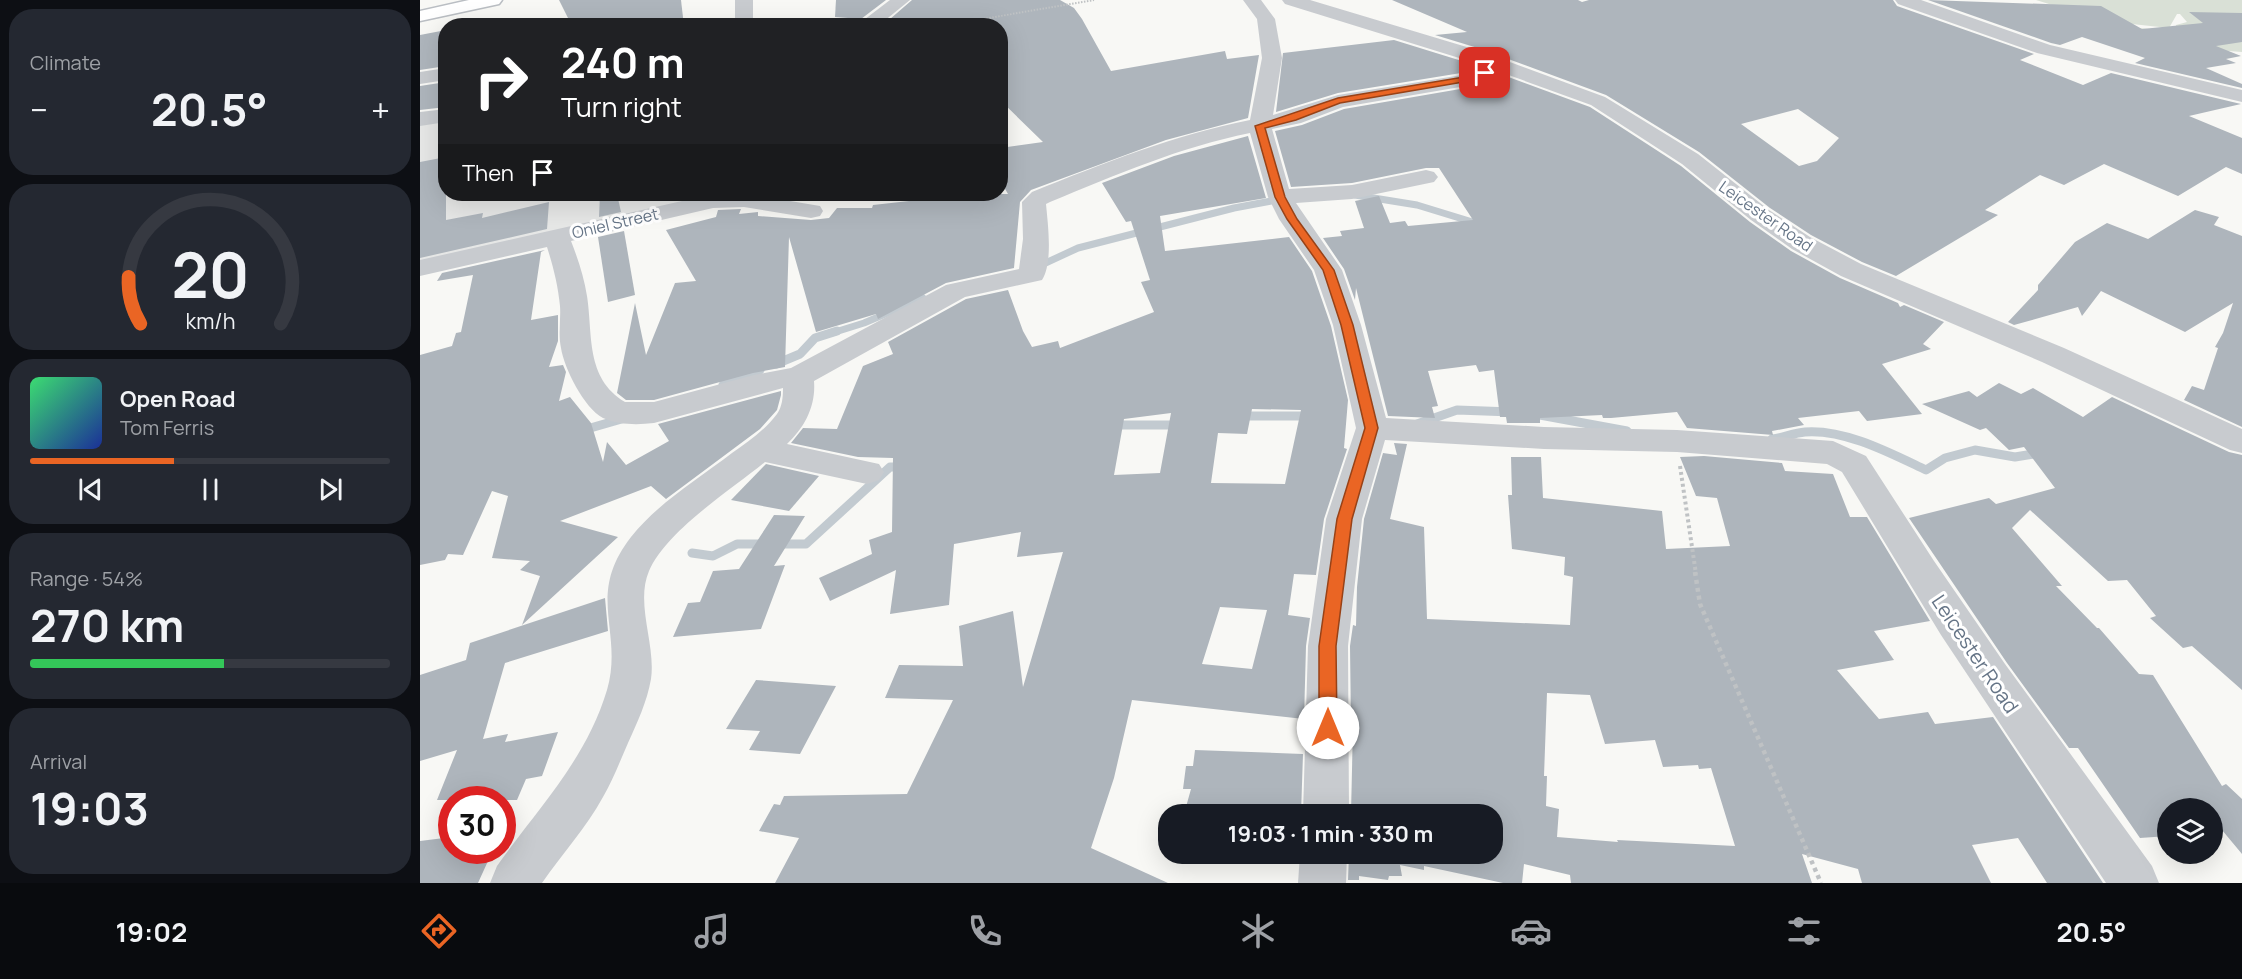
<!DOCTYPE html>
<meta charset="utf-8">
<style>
:root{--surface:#171b24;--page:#242831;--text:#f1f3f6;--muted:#9ea1a6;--line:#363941;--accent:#ea6524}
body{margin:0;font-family:Manrope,sans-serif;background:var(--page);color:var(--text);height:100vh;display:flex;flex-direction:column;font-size:22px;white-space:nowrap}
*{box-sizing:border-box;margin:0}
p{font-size:20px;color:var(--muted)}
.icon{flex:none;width:33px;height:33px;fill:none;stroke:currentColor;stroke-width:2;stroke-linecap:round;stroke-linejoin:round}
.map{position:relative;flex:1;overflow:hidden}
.panel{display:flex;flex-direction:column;gap:9px;padding:9px;background:#0d0f14;width:420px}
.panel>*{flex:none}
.banner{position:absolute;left:18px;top:18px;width:570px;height:183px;border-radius:24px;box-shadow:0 6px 24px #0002;background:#202124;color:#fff;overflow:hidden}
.fabs{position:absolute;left:1737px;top:798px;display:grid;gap:12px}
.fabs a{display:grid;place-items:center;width:66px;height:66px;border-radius:50%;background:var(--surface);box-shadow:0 6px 24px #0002;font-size:30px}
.speed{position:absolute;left:18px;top:786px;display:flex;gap:12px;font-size:30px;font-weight:700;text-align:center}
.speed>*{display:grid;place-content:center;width:78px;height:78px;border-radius:50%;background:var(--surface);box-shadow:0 6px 24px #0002;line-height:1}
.speed .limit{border:9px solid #d22;background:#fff;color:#111}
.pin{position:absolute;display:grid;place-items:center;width:51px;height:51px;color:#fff;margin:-26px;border-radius:12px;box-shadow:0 3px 9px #0006}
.me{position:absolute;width:66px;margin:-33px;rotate:0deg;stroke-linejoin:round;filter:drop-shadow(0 0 4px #0008)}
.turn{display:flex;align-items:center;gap:21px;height:126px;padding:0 24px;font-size:27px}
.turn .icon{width:78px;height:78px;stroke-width:2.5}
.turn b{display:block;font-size:42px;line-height:51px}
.then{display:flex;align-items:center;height:57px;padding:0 24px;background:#0003;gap:12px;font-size:22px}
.big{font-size:45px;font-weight:700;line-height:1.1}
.panel .tile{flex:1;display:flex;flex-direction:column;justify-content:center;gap:9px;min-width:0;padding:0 21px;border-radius:24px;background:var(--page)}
.panel .dial{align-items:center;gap:0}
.dial svg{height:156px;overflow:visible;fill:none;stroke:var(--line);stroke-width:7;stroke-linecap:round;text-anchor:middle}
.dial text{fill:var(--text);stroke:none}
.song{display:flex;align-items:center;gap:18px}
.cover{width:72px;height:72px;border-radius:9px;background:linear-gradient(135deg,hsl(140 70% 55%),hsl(230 70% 35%))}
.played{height:6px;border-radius:3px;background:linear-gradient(90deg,var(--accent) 40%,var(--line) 40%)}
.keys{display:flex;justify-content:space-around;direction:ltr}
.heat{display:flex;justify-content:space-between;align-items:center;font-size:33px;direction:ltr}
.charge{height:9px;border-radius:4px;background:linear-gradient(90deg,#34c759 54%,var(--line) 0)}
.trip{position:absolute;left:738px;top:804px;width:345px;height:60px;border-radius:24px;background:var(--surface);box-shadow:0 6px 24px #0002;font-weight:700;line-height:60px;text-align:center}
.tab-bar{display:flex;height:96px;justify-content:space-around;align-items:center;background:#090b0e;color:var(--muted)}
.tab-bar .icon{width:42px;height:42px}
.tab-bar .active{color:var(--accent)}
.tab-bar b{font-size:27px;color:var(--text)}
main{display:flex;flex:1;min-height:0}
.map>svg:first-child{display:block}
</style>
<main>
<section class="panel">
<div class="tile"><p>Climate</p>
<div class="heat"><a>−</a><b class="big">20.5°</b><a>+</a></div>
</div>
<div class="tile dial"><svg viewBox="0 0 100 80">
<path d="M14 69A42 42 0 1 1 86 69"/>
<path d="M14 69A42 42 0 0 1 8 45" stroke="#ea6524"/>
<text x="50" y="56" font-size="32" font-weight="700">20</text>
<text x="50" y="72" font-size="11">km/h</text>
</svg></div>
<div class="tile">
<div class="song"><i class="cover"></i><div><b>Open Road</b><p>Tom Ferris</p></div></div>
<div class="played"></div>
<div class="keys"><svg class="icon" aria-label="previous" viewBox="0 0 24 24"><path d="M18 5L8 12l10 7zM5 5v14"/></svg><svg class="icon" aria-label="pause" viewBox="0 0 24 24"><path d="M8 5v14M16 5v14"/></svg><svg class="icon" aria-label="next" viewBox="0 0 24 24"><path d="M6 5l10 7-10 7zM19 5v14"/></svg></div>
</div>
<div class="tile"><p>Range · 54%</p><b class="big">270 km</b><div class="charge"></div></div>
<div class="tile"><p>Arrival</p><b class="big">19:03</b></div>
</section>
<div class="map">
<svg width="1822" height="883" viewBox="0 0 1822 883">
<rect width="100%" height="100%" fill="#f8f8f5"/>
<path fill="#e6e7e6" d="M25,120L26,194H325L0,264V125Z"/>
<path fill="#d9e0d6" d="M1616,0H1822V52L1795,50L1718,28L1756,31V25L1767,22L1760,14H1757L1749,28L1684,21Z"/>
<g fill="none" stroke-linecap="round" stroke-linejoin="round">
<g stroke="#c2cad0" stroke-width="7">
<path d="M935,195L997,205L1059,224"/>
<path d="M619,266L658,248L814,208L862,199"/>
<path d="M412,333L444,323L503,298"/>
</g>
<g stroke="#c2cad0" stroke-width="9">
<path d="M356,364L380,354L395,338L417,331"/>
<path d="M303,385L340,370"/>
<path d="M1120,415L1207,431"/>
<path d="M820,416H890"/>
<path d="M997,424L1037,410L1092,412"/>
<path d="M692,425H759"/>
<path d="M160,431L205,418"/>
<path d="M1352,439C1363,438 1373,433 1385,432C1425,429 1470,453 1506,470L1525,458L1555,450L1595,457L1619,453"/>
<path d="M272,553L293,556L317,544H386L470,467H483"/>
</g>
</g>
<g fill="#aeb5bc" fill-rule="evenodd">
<path d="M139,0H261L264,26H152Z"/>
<path d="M416,0H466L441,19L415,17Z"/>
<path d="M492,0H640L654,8L662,19L691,71L805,51L807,59L839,55L828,118L746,140L611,190L600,202L594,268L526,283L458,319L456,314L396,332L369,237L365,367L333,373L234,400H206L197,393L215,303L226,355L255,283L276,281L246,230L296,217L298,210L321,209L319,214L338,212V216L391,220L409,218L417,208H452L453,205L534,196V194H588L580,180V148L623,142L580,100V26H462Z"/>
<path d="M972,0H1158L1162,2L1169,0H1473L1477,6L1614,54L1600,60L1663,85L1691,73L1821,104L1769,116L1822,138V174L1806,167L1758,196L1684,164L1644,185L1620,175L1565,210L1578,215L1476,276L1442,262L1391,235L1350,208L1279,152L1186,95L1061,49L1015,35L1047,32ZM1378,109L1419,138L1397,161L1379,166L1321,124Z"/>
<path d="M1508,0L1681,6L1722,29L1783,23L1769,12L1822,13V42L1796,46L1821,56L1806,59L1816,63L1786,68L1822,84V88L1715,63L1725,58L1662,37L1640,45L1631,43Z"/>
<path d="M26,30V66L0,70V35Z"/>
<path d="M974,40L1058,66L1041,73L918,93L856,112L863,53Z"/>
<path d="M1083,75L1170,107L1261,166L1330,222L1371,251L1420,278L1478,303L1480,307L1484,305L1524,322L1503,344L1511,349L1462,364L1502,414L1447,421L1439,411L1378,418L1384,425L1352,431L1353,435L1267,428L1257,412L1191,418H1183L1182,415L1120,418V423H1087L1086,417H1080L1074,370L1059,372L1056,365L1008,371L1018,406L1012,407L1015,418L968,416L936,288L935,300L924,269L903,238L922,236L920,231L944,228L935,201L959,196L970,223L985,221L988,226L1053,220L1019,168H1006L932,183L871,187L855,131L882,125L924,109L1046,88Z"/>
<path d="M26,82V107L0,110V86Z"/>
<path d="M828,136L846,198L740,216L745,251L869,237L892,271L911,326L928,400L924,448L927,449L904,519L896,575L874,574L868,615L890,618L886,646L884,719L712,700L694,778L671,848L748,883H355L379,838L339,831L354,804L360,805L364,796L487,794L533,700L465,698L479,665L543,666L539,626L593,611L603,687L643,552L597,557L601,532L534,544L529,605L470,614L476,570L410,601L399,578L452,554L449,540L472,532L473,458L438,457L371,443L383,428L417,429L443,366L473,354L468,342L546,299L588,290L603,331L612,347L638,341L640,348L734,312L721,282L730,280L711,221L706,222L682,183L754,156ZM832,409L881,410L865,484L791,483L798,433L827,434ZM751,413L740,473L694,475L704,419ZM800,607L847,610L832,669L782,664Z"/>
<path d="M26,157V220L63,213L62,218L129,202L127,229L0,258V162Z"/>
<path d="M180,194H197L201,212L179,217Z"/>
<path d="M1775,210L1799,217L1794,225L1822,236V427L1764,400L1772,386L1784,390L1798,348L1795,347L1803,333L1813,303L1765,332L1681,291L1662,316L1658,307L1594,325L1588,322L1618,290V285L1655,242L1687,223L1728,239Z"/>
<path d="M204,231L215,295L188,302L178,237Z"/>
<path d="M125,250L121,252L111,320L138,315V341L129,367L143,365L146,372L139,401L150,397L171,423L183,462L187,442L206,465L249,441L238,424L361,391V395L357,410L340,429L246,499L231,486L140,521L198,537L102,625L120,576L100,570L110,561L72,558L88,496L72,491L43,555L28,554L25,560L0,565V355L32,346L36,333L41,332L53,275L17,281L22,273Z"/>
<path d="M1579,383L1601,394L1613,388L1663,417L1692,397L1809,452L1822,455V690L1772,646L1763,648L1730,618L1736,616L1707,580L1688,581L1610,510L1592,528L1642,586H1636L1677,628H1679L1719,674L1733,675L1802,786L1806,784L1822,799V854L1792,818V808H1748V836L1720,838L1658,748H1649L1587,663L1489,518L1569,498L1576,504L1635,488L1604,447L1589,450L1566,428L1560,430L1502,404L1549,391L1557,397Z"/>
<path d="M974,443L987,444L970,519L1004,527L1007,619L1150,625L1153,577L1144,575L1145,557L1092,549L1088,495H1092L1091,457H1121L1123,498L1242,511L1246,549L1310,546L1297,498L1276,496L1260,457L1284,456L1362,463L1365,471L1413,474L1430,517H1447L1510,621L1454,631L1474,660L1417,670L1459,719L1508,712L1515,724L1573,717L1683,883H1627L1598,838L1552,845L1571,883H1442L1438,869L1382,854L1392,883H1151L1150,875L1104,864L1102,883H1083L1004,866V870L980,865L982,876H969L968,880L939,876V880H928L929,854H1072V814H931L933,725H931L930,646L933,625L936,626L937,587L944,519L963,453L977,455ZM1127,693L1170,695L1185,744L1235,740L1243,767L1278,765L1279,769L1291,768L1315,846L1197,840L1198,842L1137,837L1139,809L1126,806L1127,776H1124Z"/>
<path d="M346,464L399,476L369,511L311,500Z"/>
<path d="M354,515L385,516L354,566L365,565L341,629L253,637L268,603L280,602L293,571L319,569Z"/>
<path d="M185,598L188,631L85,663L63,739L88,734L85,742L138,732L122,776L106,779L97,800H17L37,750L0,761V675L46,660L50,643Z"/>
<path d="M336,680L416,686L380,754L329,750L340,731L306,729Z"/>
<path d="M775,750L883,754L881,814H823L789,810L788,814H764L771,789H763L766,766H773Z"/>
<path d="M32,837V850H73L58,883H0V841Z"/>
</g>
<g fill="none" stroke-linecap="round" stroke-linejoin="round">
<g stroke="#babec3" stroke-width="3">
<path id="secondary" d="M49,0H82L79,4L0,21V11Z"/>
</g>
<path stroke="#bfc2c4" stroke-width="2" stroke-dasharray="1.5 1.5" stroke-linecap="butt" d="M522,26L674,0"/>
<path stroke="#bfc2c4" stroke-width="4" stroke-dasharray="3 3" stroke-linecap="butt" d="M1260,466L1276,574"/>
<path stroke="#bfc2c4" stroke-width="4.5" stroke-dasharray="4 4" stroke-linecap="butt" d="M1275,572L1280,604L1401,883"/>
<g fill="#c8cbcf" fill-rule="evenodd">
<rect x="315" y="0" width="18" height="26"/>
<path d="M823,0H841L855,19L862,58L853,115L918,95L1042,75L1065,66L865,4L862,0H890L1060,51L1185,97L1278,154L1349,210L1390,237L1441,264L1644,348L1822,429V453L1810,450L1622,362L1421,276L1372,249L1331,220L1262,164L1171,105L1083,73L1046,86L923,107L881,123L852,129L869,189L932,185L1006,170L1014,172L1018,177L1014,182L932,199L876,203L922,270L941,325L966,418L1124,427L1257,430L1413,441L1446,456L1514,561L1585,664L1732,866L1739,883H1686L1521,635L1422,472L1407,464L1257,452L1124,449L965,440L942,519L928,646L929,814H883L888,646L906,519L936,428L913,325L894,270L859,219L848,197L830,133C760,147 696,175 630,202L626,204C628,225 633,263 622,280L545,297L394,381C396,406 385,427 367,444L459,464L464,472L459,480L447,484L345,462C311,490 247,530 229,571C215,604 236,644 231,679C227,702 217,723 208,743C200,761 193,780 183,797C166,828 142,854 122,883H70L77,866C118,808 166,760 187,690C204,631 165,596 211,537C238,503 278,479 312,453C328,442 345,430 357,414C362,407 363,398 363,388L234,423C217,425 199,425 183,418C164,408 144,368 141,348C138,334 141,320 140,306C138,285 133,266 127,247L0,276V260L293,194H329L400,206L403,211L400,216L391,218L324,207L293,208L151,241C158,259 164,277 167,296C173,334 165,378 205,402H234L334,375L371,368L526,285L599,269L603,239L602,202L612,192C684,163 754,135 830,120L842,58L837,19Z"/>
<path d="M1475,0H1501L1630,45L1822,90V102L1617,53L1478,4Z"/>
<path d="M26,68V80L0,84V72Z"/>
<path d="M880,854H927L926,883H878Z"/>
</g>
<g fill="#c8cbcf" fill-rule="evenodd">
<path d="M470,0H490L458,26H436Z"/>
<path d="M26,109V122L0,126V112Z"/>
</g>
<use href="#secondary" fill="#fff" fill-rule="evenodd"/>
</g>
<path fill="#ea6524" stroke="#984217" stroke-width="1.5" d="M1065,70L1068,71V75L1049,81L920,103L876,120L845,128L865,197L877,219L914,270L933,325L958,428L932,519L916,646L917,728L914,734L908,736L902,734L899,728V646L917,519L945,428L921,325L903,270L867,219L855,197L835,126L918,98L1044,77Z"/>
<g text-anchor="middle" stroke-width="6" stroke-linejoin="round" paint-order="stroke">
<g font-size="16" fill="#667587" stroke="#fff">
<text transform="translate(1346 216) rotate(35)" y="6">Leicester Road</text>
<text transform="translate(195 223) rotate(-13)" y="6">Oniel Street</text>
</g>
<g font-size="20" fill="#667587" stroke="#fff">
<text transform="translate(1555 654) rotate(56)" y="7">Leicester Road</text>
</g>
</g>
</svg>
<div class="fabs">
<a><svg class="icon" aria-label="layers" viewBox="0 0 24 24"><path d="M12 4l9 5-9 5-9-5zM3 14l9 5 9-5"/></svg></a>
</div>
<div class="speed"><div class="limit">30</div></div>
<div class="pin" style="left:1065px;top:73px;background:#d93025"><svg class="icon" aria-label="arrive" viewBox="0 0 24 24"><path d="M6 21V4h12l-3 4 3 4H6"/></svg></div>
<svg class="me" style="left:908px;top:728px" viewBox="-20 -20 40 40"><circle r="19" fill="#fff"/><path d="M0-13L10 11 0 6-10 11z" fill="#ea6524"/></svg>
<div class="trip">19:03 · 1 min · 330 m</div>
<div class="banner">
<div class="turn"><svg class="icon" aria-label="right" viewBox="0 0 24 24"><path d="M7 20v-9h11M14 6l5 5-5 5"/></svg><div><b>240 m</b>Turn right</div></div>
<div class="then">Then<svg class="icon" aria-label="arrive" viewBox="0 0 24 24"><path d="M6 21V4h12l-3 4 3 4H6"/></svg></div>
</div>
</div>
</main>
<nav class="tab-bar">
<b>19:02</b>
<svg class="icon active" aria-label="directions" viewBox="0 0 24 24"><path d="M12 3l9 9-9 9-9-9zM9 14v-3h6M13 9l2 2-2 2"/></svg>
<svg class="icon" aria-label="music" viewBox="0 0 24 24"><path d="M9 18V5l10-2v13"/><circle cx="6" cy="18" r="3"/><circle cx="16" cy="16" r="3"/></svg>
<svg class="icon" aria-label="phone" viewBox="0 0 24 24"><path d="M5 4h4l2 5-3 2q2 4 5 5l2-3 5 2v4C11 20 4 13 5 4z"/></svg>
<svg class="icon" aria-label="climate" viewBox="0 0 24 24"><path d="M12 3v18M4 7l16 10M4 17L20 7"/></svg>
<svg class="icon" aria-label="car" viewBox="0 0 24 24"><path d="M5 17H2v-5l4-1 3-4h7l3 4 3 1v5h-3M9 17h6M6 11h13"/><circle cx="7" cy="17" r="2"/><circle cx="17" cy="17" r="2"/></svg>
<svg class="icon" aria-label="filters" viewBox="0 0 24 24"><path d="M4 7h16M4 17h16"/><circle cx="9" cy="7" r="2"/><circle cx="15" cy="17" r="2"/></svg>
<b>20.5°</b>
</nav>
